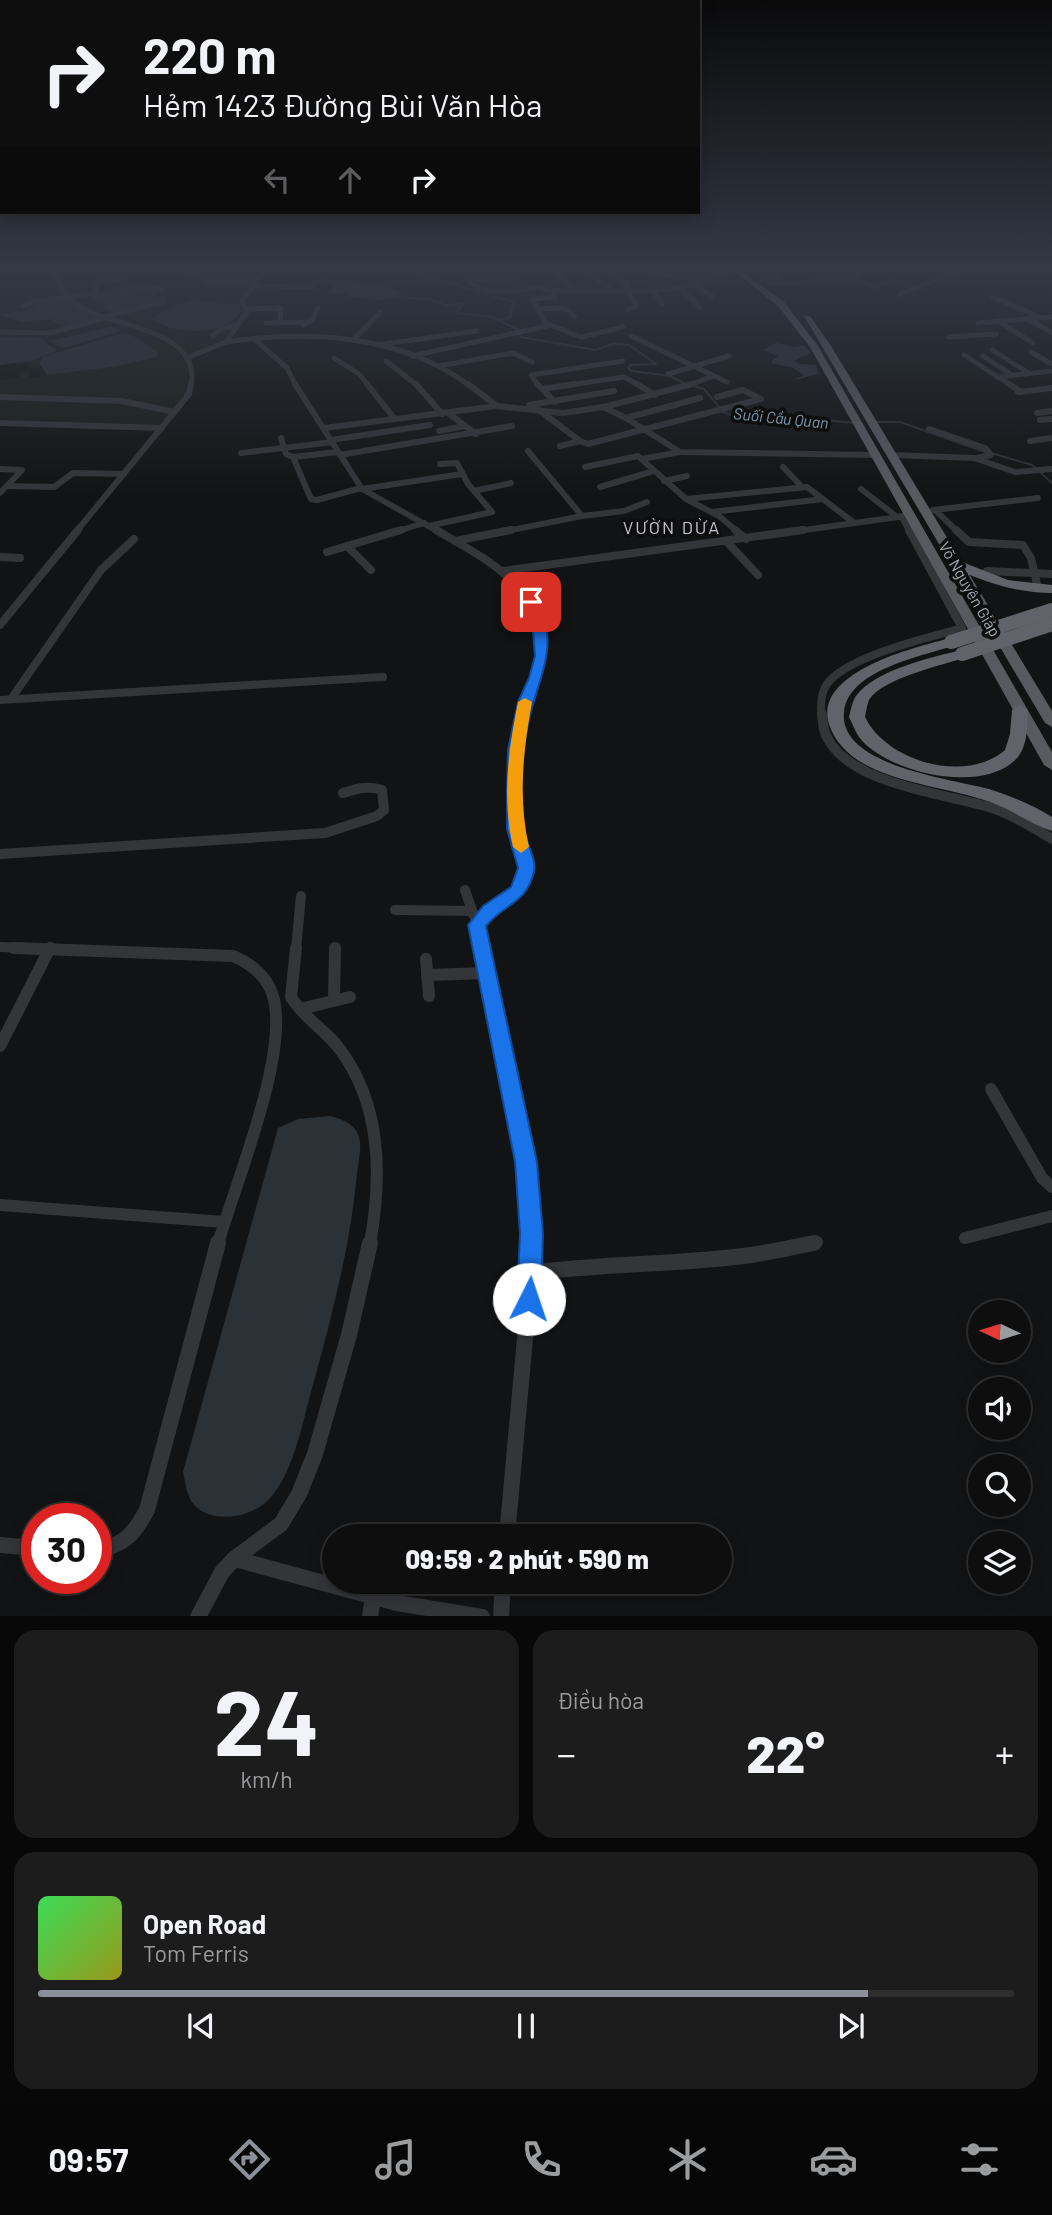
<!DOCTYPE html>
<html lang="vi">
<meta charset="utf-8">
<style>
:root{--surface:#0e0e0f;--page:#1c1c1d;--text:#f1f3f6;--muted:#9b9c9e;--line:#2e2e2f;--accent:#8c9099}
body{margin:0;font-family:Barlow,sans-serif;background:var(--page);color:var(--text);height:100vh;display:flex;flex-direction:column;font-size:26px;white-space:nowrap}
*{box-sizing:border-box;margin:0}
p{font-size:23px;color:var(--muted)}
.icon{flex:none;width:38px;height:38px;fill:none;stroke:currentColor;stroke-width:2;stroke-linecap:round;stroke-linejoin:round}
.map{position:relative;height:1616px;overflow:hidden}
.drawer{display:flex;flex-direction:column;gap:14px;padding:14px;background:#080808;flex:1}
.drawer>*{flex:none}
.banner{position:absolute;left:0px;top:0px;width:700px;height:214px;box-shadow:0 4px 18px #0003,0 0 0 2px var(--line);background:#0e0e0f;color:var(--text);overflow:hidden}
.needle{width:46px;rotate:274deg}
.tools{position:absolute;left:968px;top:1300px;display:grid;gap:14px}
.tools a{display:grid;place-items:center;width:63px;height:63px;border-radius:50%;background:var(--surface);box-shadow:0 4px 18px #0003,0 0 0 2px var(--line);font-size:35px}
.speed{position:absolute;left:21px;top:1503px;display:flex;gap:14px;font-size:35px;font-weight:700;text-align:center}
.speed>*{display:grid;place-content:center;width:91px;height:91px;border-radius:50%;background:var(--surface);box-shadow:0 4px 18px #0003,0 0 0 2px var(--line);line-height:1}
.speed .limit{border:10px solid #d22;background:#fff;color:#111}
.pin{position:absolute;display:grid;place-items:center;width:60px;height:60px;color:#fff;margin:-30px;border-radius:14px;box-shadow:0 4px 10px #0006}
.me{position:absolute;width:77px;margin:-38px;rotate:4deg;stroke-linejoin:round;filter:drop-shadow(0 0 5px #0008)}
.turn{display:flex;align-items:center;gap:24px;height:147px;padding:0 28px;font-size:32px}
.turn .icon{width:91px;height:91px;stroke-width:2.5}
.turn b{display:block;font-size:49px;line-height:60px}
.lanes{display:flex;align-items:center;height:66px;padding:0 28px;background:#0003;justify-content:center;gap:35px;direction:ltr}
.lanes .off{opacity:.35}
.big{font-size:52px;font-weight:800;line-height:1.1}
.drawer .tile{flex:1;display:flex;flex-direction:column;justify-content:center;gap:10px;min-width:0;padding:0 24px;border-radius:21px;background:var(--page)}
.drawer .dial{align-items:center;gap:0}
.dial b{font-size:91px;line-height:1}
.song{display:flex;align-items:center;gap:21px}
.cover{width:84px;height:84px;border-radius:10px;background:linear-gradient(135deg,hsl(130 70% 55%),hsl(60 70% 35%))}
.played{height:7px;border-radius:4px;background:linear-gradient(90deg,var(--accent) 85%,var(--line) 85%)}
.keys{display:flex;justify-content:space-around;direction:ltr}
.heat{display:flex;justify-content:space-between;align-items:center;font-size:38px;direction:ltr}
.drawer .tiles{flex:1;display:grid;gap:14px;grid-template-columns:1fr 1fr}
.tile:last-child{grid-column:span 2}
.trip{position:absolute;left:322px;top:1524px;width:410px;height:70px;border-radius:35px;background:var(--surface);box-shadow:0 4px 18px #0003,0 0 0 2px var(--line);font-weight:800;line-height:70px;text-align:center}
.tab-bar{display:flex;height:112px;justify-content:space-around;align-items:center;background:#060606;color:var(--muted)}
.tab-bar .icon{width:49px;height:49px}
.tab-bar .on{color:var(--accent)}
.tab-bar b{font-size:32px;color:var(--text)}
.map>svg:first-child{display:block}
</style>
<div class="map">
<svg width="1052" height="1617" viewBox="0 0 1052 1617">
<rect width="100%" height="100%" fill="#121314"/>
<g fill="#191e1a">
<path d="M0,270H52L68,297L102,318L64,328L0,332V310L21,305L0,307Z"/>
<path d="M55,270H72L65,271L75,287L86,285L77,270H144L161,281L190,270H263L240,301L245,312L243,316L224,342L190,355L175,343L84,308L73,298L122,283L118,279L94,283L96,291L72,297L62,286Z"/>
<path d="M104,319C142,332 167,335 192,367L187,394L161,427L0,422V380L19,377L18,373L29,372L30,378L41,377L45,373L47,374L144,342L122,333L42,357L39,363L41,369L27,368L32,363L0,365L31,361L55,352L35,337L0,338V333L43,334Z"/>
</g>
<g fill="#2a3137">
<path d="M197,270H259L248,286L212,287L190,274Z"/>
<path d="M321,279L379,284L402,292C390,305 368,298 349,297L346,293H330L334,285L304,282Z"/>
<path d="M137,284L160,286L166,291L101,301L92,300L90,295Z"/>
<path d="M156,293L161,300L113,312L105,310L103,302Z"/>
<path d="M66,298L78,309L99,318C83,322 64,332 51,319L22,322L1,315L33,308L34,303Z"/>
<path d="M194,300L239,305L241,311C227,337 171,336 152,318L169,308Z"/>
<path d="M111,327L122,331L63,348L49,341Z"/>
<path d="M122,333L130,334L158,352L157,357L112,367L47,375L39,363L42,357Z"/>
<path d="M35,337L43,339L48,345L56,349L55,352L31,361L0,365V338Z"/>
<path d="M776,343L794,347L804,345L811,353L794,361L800,364L816,365L819,374L794,380L804,375L791,367L773,364L771,361L778,356L763,350Z"/>
<path d="M330,1116C345,1120 358,1125 360,1142C361,1151 358,1164 357,1174C350,1248 331,1320 311,1392C302,1425 294,1469 272,1496C257,1515 222,1524 200,1510C187,1501 186,1486 183,1472L278,1128L298,1119Z"/>
</g>
<g fill="none" stroke-linecap="round" stroke-linejoin="round">
<g stroke="#2a3137" stroke-width="2">
<path d="M413,270L411,272L514,302L510,317L498,321"/>
<path d="M392,297L429,299L448,306L463,303L456,313L492,317L519,330L521,337L595,350L613,344L629,345L656,364L630,365L628,368L631,371L670,376L686,384"/>
<path d="M693,386L704,389L719,407"/>
<path d="M723,412L734,416L766,414L854,423"/>
<path d="M875,422H900L985,452"/>
<path d="M991,453L1032,465L1052,483"/>
</g>
<g stroke="#343539" stroke-width="5">
<path d="M53,270C59,285 68,300 82,308C117,328 202,330 191,386"/>
<path d="M555,270L573,289"/>
<path d="M585,270L614,292"/>
<path d="M610,270L629,285L623,292"/>
<path d="M434,271L474,270"/>
<path d="M647,274L703,278"/>
<path d="M850,278L874,286L896,281"/>
<path d="M469,280C484,299 520,289 541,287L547,291"/>
<path d="M469,280L517,277L515,270"/>
<path d="M762,280L780,277"/>
<path d="M693,283L713,297"/>
<path d="M769,284L824,281L861,274"/>
<path d="M253,286L313,287"/>
<path d="M680,288L700,307"/>
<path d="M652,290L662,303"/>
<path d="M549,291C590,288 629,294 670,289C691,287 713,276 733,270"/>
<path d="M627,291L637,306L628,309"/>
<path d="M900,294L956,273L951,270"/>
<path d="M993,297L1038,316"/>
<path d="M71,298L96,292L95,283L120,279"/>
<path d="M23,306L35,301L69,297"/>
<path d="M245,309L281,308L280,323"/>
<path d="M539,309L565,308L575,317"/>
<path d="M102,317L164,302L163,298"/>
<path d="M1028,319L1052,333"/>
<path d="M998,321L1033,343"/>
<path d="M266,323L305,322"/>
<path d="M978,323L1052,317"/>
<path d="M548,324L581,337L623,327"/>
<path d="M303,325L313,319L318,307"/>
<path d="M0,332L50,333L104,318"/>
<path d="M213,336L221,329L237,325"/>
<path d="M631,336L727,382"/>
<path d="M949,337L996,334"/>
<path d="M254,339L287,368L296,386"/>
<path d="M354,339L380,313"/>
<path d="M226,342C308,330 401,334 470,386"/>
<path d="M378,345L476,331"/>
<path d="M992,350L1029,373"/>
<path d="M1031,352L1052,364"/>
<path d="M964,355L1012,386"/>
<path d="M412,356L547,326L532,299L556,297L553,291"/>
<path d="M983,356L1012,375"/>
<path d="M189,357L226,342L247,312L242,301L264,270"/>
<path d="M334,358L359,374L369,386"/>
<path d="M386,361L418,386"/>
<path d="M439,366L513,353L532,362"/>
<path d="M668,374L729,356"/>
<path d="M997,377L1052,371"/>
<path d="M539,386L531,375L623,361"/>
<path d="M563,386L624,377L640,386"/>
<path d="M687,386L713,376"/>
</g>
<g stroke="#343539" stroke-width="6">
<path d="M295,384L362,489L439,532"/>
<path d="M367,384L394,418"/>
<path d="M416,384L442,414"/>
<path d="M468,384L497,406"/>
<path d="M537,384L555,402"/>
<path d="M637,384L655,395"/>
<path d="M1009,384L1021,392"/>
<path d="M543,389L575,384"/>
<path d="M1018,392L1052,388"/>
<path d="M0,397L122,401L174,412"/>
<path d="M529,405L614,391"/>
<path d="M604,407L692,384"/>
<path d="M539,410L580,441L560,446"/>
<path d="M448,413L476,434"/>
<path d="M1037,413L1052,411"/>
<path d="M626,418L700,398"/>
<path d="M1040,420L1052,419"/>
<path d="M0,423L162,428"/>
<path d="M324,428L497,406L563,413L603,407L626,418L680,452L876,455"/>
<path d="M929,429L985,448L991,455L976,458"/>
<path d="M439,431L465,426"/>
<path d="M281,438L286,454L293,457L311,499L317,500L361,488"/>
<path d="M331,440L430,425"/>
<path d="M580,441L588,444L761,399L743,390L717,397"/>
<path d="M1030,441L1052,438"/>
<path d="M241,453L333,442"/>
<path d="M340,455L512,426"/>
<path d="M892,455L974,458L1015,472L1052,469"/>
<path d="M293,457L338,452"/>
<path d="M642,459L680,452"/>
<path d="M585,467L638,456L686,499L719,516L738,532"/>
<path d="M783,467L802,487"/>
<path d="M0,469L22,470L0,493"/>
<path d="M664,481L687,476"/>
<path d="M7,486L54,487L73,473L124,474"/>
<path d="M600,487L654,471"/>
<path d="M362,489L462,474"/>
<path d="M861,489L897,517"/>
<path d="M474,491L511,483"/>
<path d="M686,499L807,487L853,522"/>
<path d="M933,510L1038,498"/>
<path d="M935,510L958,532"/>
<path d="M712,512L823,499"/>
<path d="M582,516L624,511L647,502"/>
<path d="M901,516L910,532"/>
<path d="M429,526L492,512L468,484L457,463L440,464"/>
<path d="M76,532L189,394L191,384"/>
<path d="M395,532L424,523"/>
<path d="M502,532L582,516L528,451"/>
<path d="M790,532L905,516"/>
</g>
<g stroke="#343539" stroke-width="8">
<path d="M436,530C486,559 545,587 542,654C541,672 526,697 522,716"/>
<path d="M735,530L746,539"/>
<path d="M956,530L969,542L1023,545L1031,558L1037,584"/>
<path d="M455,541L511,530"/>
<path d="M727,542L758,575"/>
<path d="M347,546L371,570"/>
<path d="M327,552L401,530"/>
<path d="M0,557L20,558"/>
<path d="M503,571L803,530"/>
<path d="M987,571L1052,574"/>
<path d="M0,625L78,530"/>
<path d="M11,699L101,570L134,539"/>
<path d="M0,700L383,677"/>
<path d="M822,716C820,706 821,693 827,684C847,656 928,638 962,628L909,530"/>
</g>
<g stroke="#343539" stroke-width="10">
<path d="M822,714C823,721 823,729 826,735C848,786 949,793 995,809C1015,816 1034,828 1052,839"/>
<path d="M0,854L325,833L377,816L384,810L382,790C368,785 356,789 343,793"/>
<path d="M465,890L474,916"/>
<path d="M395,910L472,911"/>
<path d="M0,947L59,949"/>
<path d="M296,949L301,896"/>
<path d="M482,949L477,924L489,910L518,891L526,868L515,829V750L522,714"/>
</g>
<g stroke="#343539" stroke-width="12">
<path d="M14,948L233,956C252,964 267,976 273,996C290,1053 235,1184 218,1244"/>
<path d="M296,948L291,997C303,1017 325,1030 339,1048C382,1105 382,1177 370,1244"/>
<path d="M482,948L526,1162L530,1244"/>
<path d="M426,959L429,996"/>
<path d="M427,975L487,973"/>
<path d="M334,1000L335,948"/>
<path d="M300,1009L350,997"/>
<path d="M0,1046L50,948"/>
<path d="M991,1089L1042,1178L1052,1187"/>
<path d="M0,1205L224,1222"/>
<path d="M965,1238L1052,1216"/>
<path d="M806,1244L817,1242"/>
</g>
<g stroke="#343539" stroke-width="16">
<path d="M531,1273C604,1263 678,1265 751,1255C772,1252 793,1247 814,1243"/>
<path d="M507,1536L531,1273L530,1243"/>
<path d="M0,1545L37,1548"/>
<path d="M96,1550C124,1546 134,1534 147,1510L218,1243"/>
<path d="M235,1559L397,1603L482,1617"/>
<path d="M198,1617L222,1572L234,1559L281,1524L299,1494L315,1454L349,1335L370,1243"/>
<path d="M370,1617L373,1597"/>
<path d="M501,1617L503,1582"/>
</g>
<g fill="#585a60" fill-rule="evenodd">
<path d="M733,270H740L784,302L818,346L1052,752V770L1044,765L810,347L778,306Z"/>
<path d="M804,316H810L831,346L1052,711V727L1045,723Z"/>
</g>
<g fill="#606369" fill-rule="evenodd">
<path d="M957,560L1008,580L1052,585V593C1016,593 984,582 952,567L950,564Z"/>
<path d="M951,638L956,639L958,642L956,645C922,656 848,670 844,712C838,766 952,779 989,789C1011,796 1032,805 1052,817V831C1032,825 1011,809 990,802C950,788 906,785 868,766C850,757 835,743 829,724C813,672 915,647 951,638Z"/>
<path d="M962,650L969,654L967,657C944,665 882,678 869,700C867,705 866,712 865,717C887,762 966,784 1005,750L1010,734L1012,710L1020,705L1028,710C1027,726 1028,744 1018,757C985,796 886,773 859,737C855,731 852,723 849,717C851,710 852,702 856,696C875,670 932,657 962,650Z"/>
</g>
<g stroke="#606369" stroke-width="14">
<path d="M951,642L1052,610"/>
<path d="M962,654L1052,624"/>
</g>
</g>
<linearGradient id="sky" x2="0" y2="1"><stop stop-color="#0a0a0b"/><stop offset="0.54" stop-color="#333945"/><stop offset="1" stop-color="#333945" stop-opacity="0"/></linearGradient>
<rect width="1052" height="496" fill="url(#sky)"/>
<path fill="#1a73e8" stroke="#114b97" stroke-width="2" d="M531,598C539,601 540,608 543,615C557,654 535,686 528,724C521,757 517,797 524,830C526,843 537,859 534,872C526,904 505,903 486,926L537,1162L543,1234L541,1299L537,1308L529,1311L520,1308L517,1299L520,1234L515,1162L468,925L483,906L511,887L518,868L507,829V790L508,750L518,702L529,678L535,656L532,620L525,602Z"/>
<path fill="#f59e0b" d="M525,698L532,702C523,751 518,798 529,847L521,853L513,847C502,798 508,751 518,702Z"/>
<g text-anchor="middle" stroke-width="7" stroke-linejoin="round" paint-order="stroke">
<g font-size="16" font-style="italic" fill="#7e99ad" stroke="#0e0e0f">
<text transform="translate(781 418) rotate(6)" y="6">Suối Cầu Quan</text>
</g>
<g font-size="16" fill="#a5aab4" stroke="#0e0e0f">
<text transform="translate(970 589) rotate(60)" y="6">Võ Nguyên Giáp</text>
</g>
<g font-size="18" letter-spacing="2" fill="#c6c9d0" stroke="#0e0e0f">
<text x="672" y="534">VƯỜN DỪA</text>
</g>
</g>
</svg>
<div class="tools">
<a><svg class="needle" viewBox="-14 -14 28 28"><path d="M0-13l5 13h-10z" fill="#e53935"/><path d="M0 13l5-13h-10z" fill="#9b9c9e"/></svg></a>
<a><svg class="icon" aria-label="sound" viewBox="0 0 24 24"><path d="M4 9h4l5-4v14l-5-4H4zM17 9q2 3 0 6"/></svg></a>
<a><svg class="icon" aria-label="search" viewBox="0 0 24 24"><circle cx="10" cy="10" r="6"/><path d="M15 15l6 6"/></svg></a>
<a><svg class="icon" aria-label="layers" viewBox="0 0 24 24"><path d="M12 4l9 5-9 5-9-5zM3 14l9 5 9-5"/></svg></a>
</div>
<div class="speed"><div class="limit">30</div></div>
<div class="pin" style="left:531px;top:602px;background:#d93025"><svg class="icon" aria-label="arrive" viewBox="0 0 24 24"><path d="M6 21V4h12l-3 4 3 4H6"/></svg></div>
<svg class="me" style="left:529px;top:1299px" viewBox="-20 -20 40 40"><circle r="19" fill="#fff"/><path d="M0-13L10 11 0 6-10 11z" fill="#1a73e8"/></svg>
<div class="trip">09:59 · 2 phút · 590 m</div>
<div class="banner">
<div class="turn"><svg class="icon" aria-label="right" viewBox="0 0 24 24"><path d="M7 20v-9h11M14 6l5 5-5 5"/></svg><div><b>220 m</b>Hẻm 1423 Đường Bùi Văn Hòa</div></div>
<div class="lanes"><svg class="icon off" aria-label="left" viewBox="0 0 24 24"><path d="M17 20v-9H6M10 6l-5 5 5 5"/></svg><svg class="icon off" aria-label="ahead" viewBox="0 0 24 24"><path d="M12 20V5M6 11l6-6 6 6"/></svg><svg class="icon" aria-label="right" viewBox="0 0 24 24"><path d="M7 20v-9h11M14 6l5 5-5 5"/></svg></div>
</div>
</div>
<section class="drawer">
<div class="tiles">
<div class="tile dial"><b>24</b><p>km/h</p></div>
<div class="tile"><p>Điều hòa</p>
<div class="heat"><a>−</a><b class="big">22°</b><a>+</a></div>
</div>
<div class="tile">
<div class="song"><i class="cover"></i><div><b>Open Road</b><p>Tom Ferris</p></div></div>
<div class="played"></div>
<div class="keys"><svg class="icon" aria-label="previous" viewBox="0 0 24 24"><path d="M18 5L8 12l10 7zM5 5v14"/></svg><svg class="icon" aria-label="pause" viewBox="0 0 24 24"><path d="M8 5v14M16 5v14"/></svg><svg class="icon" aria-label="next" viewBox="0 0 24 24"><path d="M6 5l10 7-10 7zM19 5v14"/></svg></div>
</div>
</div>
</section>
<nav class="tab-bar">
<b>09:57</b>
<svg class="icon on" aria-label="directions" viewBox="0 0 24 24"><path d="M12 3l9 9-9 9-9-9zM9 14v-3h6M13 9l2 2-2 2"/></svg>
<svg class="icon" aria-label="music" viewBox="0 0 24 24"><path d="M9 18V5l10-2v13"/><circle cx="6" cy="18" r="3"/><circle cx="16" cy="16" r="3"/></svg>
<svg class="icon" aria-label="phone" viewBox="0 0 24 24"><path d="M5 4h4l2 5-3 2q2 4 5 5l2-3 5 2v4C11 20 4 13 5 4z"/></svg>
<svg class="icon" aria-label="climate" viewBox="0 0 24 24"><path d="M12 3v18M4 7l16 10M4 17L20 7"/></svg>
<svg class="icon" aria-label="car" viewBox="0 0 24 24"><path d="M5 17H2v-5l4-1 3-4h7l3 4 3 1v5h-3M9 17h6M6 11h13"/><circle cx="7" cy="17" r="2"/><circle cx="17" cy="17" r="2"/></svg>
<svg class="icon" aria-label="filters" viewBox="0 0 24 24"><path d="M4 7h16M4 17h16"/><circle cx="9" cy="7" r="2"/><circle cx="15" cy="17" r="2"/></svg>
</nav>
